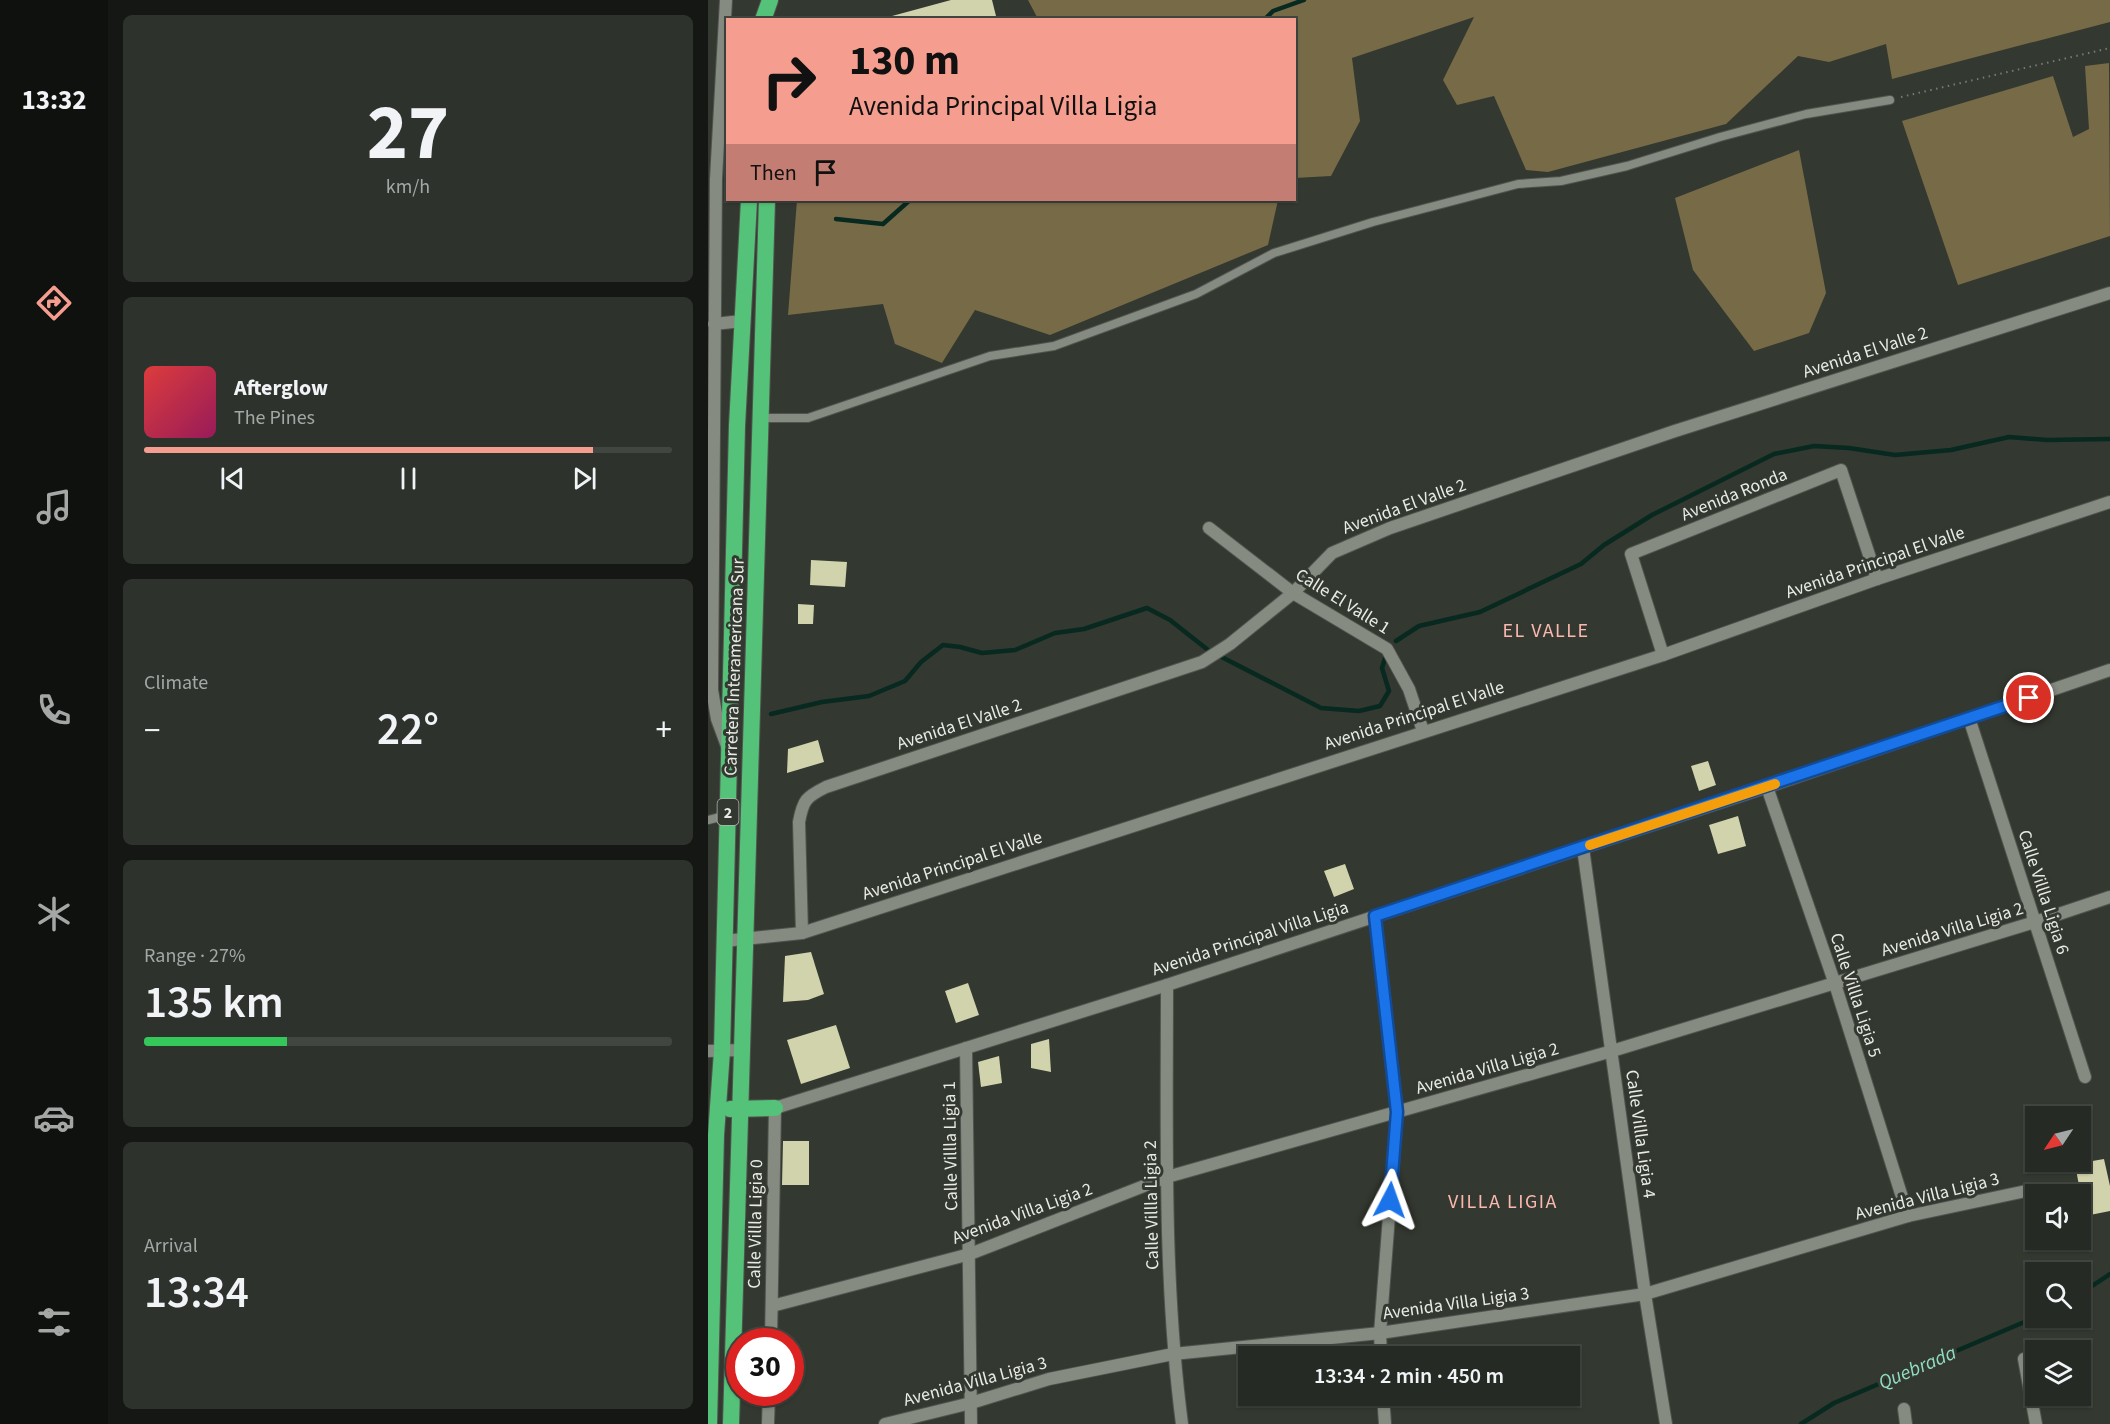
<!DOCTYPE html>
<meta charset="utf-8">
<style>
:root{--surface:#262a24;--page:#2e322c;--text:#f1f3f6;--muted:#a4a7a6;--line:#424641;--accent:#f59d8f}
body{margin:0;font-family:"Source Sans 3",sans-serif;background:var(--page);color:var(--text);height:100vh;display:flex;flex-direction:column;font-size:22px;white-space:nowrap}
*{box-sizing:border-box;margin:0}
p{font-size:20px;color:var(--muted)}
.icon{flex:none;width:33px;height:33px;fill:none;stroke:currentColor;stroke-width:2;stroke-linecap:round;stroke-linejoin:round}
.map{position:relative;flex:1;overflow:hidden}
.side{display:flex;flex-direction:column;gap:15px;padding:15px;background:#151714;width:600px}
.side>*{flex:none}
.banner{position:absolute;left:18px;top:18px;width:570px;height:183px;border-radius:0px;box-shadow:0 2px 4px #0004,0 0 0 2px var(--line);background:#f59d8f;color:#111;overflow:hidden}
.needle{width:39px;rotate:235deg}
.tools{position:absolute;left:1317px;top:1106px;display:grid;gap:12px}
.tools a{display:grid;place-items:center;width:66px;height:66px;border-radius:0px;background:var(--surface);box-shadow:0 2px 4px #0004,0 0 0 2px var(--line);font-size:30px}
.speed{position:absolute;left:18px;top:1328px;display:flex;gap:12px;font-size:30px;font-weight:700;text-align:center}
.speed>*{display:grid;place-content:center;width:78px;height:78px;border-radius:50%;background:var(--surface);box-shadow:0 2px 4px #0004,0 0 0 2px var(--line);line-height:1}
.speed .limit{border:9px solid #d22;background:#fff;color:#111}
.pin{position:absolute;display:grid;place-items:center;width:51px;height:51px;color:#fff;margin:-26px;border:3px solid #fff;border-radius:50%;box-shadow:0 2px 6px #0007}
.me{position:absolute;width:66px;margin:-33px;rotate:4deg;stroke-linejoin:round;filter:drop-shadow(0 0 4px #0008)}
.turn{display:flex;align-items:center;gap:21px;height:126px;padding:0 24px;font-size:27px}
.turn .icon{width:78px;height:78px;stroke-width:2.5}
.turn b{display:block;font-size:42px;line-height:51px}
.then{display:flex;align-items:center;height:57px;padding:0 24px;background:#0003;gap:12px;font-size:22px}
.big{font-size:45px;font-weight:600;line-height:1.1}
.side .widget{flex:1;display:flex;flex-direction:column;justify-content:center;gap:9px;min-width:0;padding:0 21px;border-radius:9px;background:var(--page)}
.side .dial{align-items:center;gap:0}
.dial b{font-size:78px;line-height:1}
.song{display:flex;align-items:center;gap:18px}
.cover{width:72px;height:72px;border-radius:9px;background:linear-gradient(135deg,hsl(0 70% 55%),hsl(330 70% 35%))}
.played{height:6px;border-radius:3px;background:linear-gradient(90deg,var(--accent) 85%,var(--line) 85%)}
.keys{display:flex;justify-content:space-around;direction:ltr}
.heat{display:flex;justify-content:space-between;align-items:center;font-size:33px;direction:ltr}
.charge{height:9px;border-radius:4px;background:linear-gradient(90deg,#34c759 27%,var(--line) 0)}
.trip{position:absolute;left:530px;top:1346px;width:342px;height:60px;border-radius:0px;background:var(--surface);box-shadow:0 2px 4px #0004,0 0 0 2px var(--line);font-weight:600;line-height:60px;text-align:center}
main{display:flex;flex:1;min-height:0}
.tabs{display:flex;flex-direction:column;width:108px;justify-content:space-around;align-items:center;background:#0f110e;color:var(--muted)}
.tabs .icon{width:42px;height:42px}
.tabs .active{color:var(--accent)}
.tabs b{font-size:27px;color:var(--text)}
.map>svg:first-child{display:block}
</style>
<main>
<nav class="tabs">
<b>13:32</b>
<svg class="icon active" aria-label="directions" viewBox="0 0 24 24"><path d="M12 3l9 9-9 9-9-9zM9 14v-3h6M13 9l2 2-2 2"/></svg>
<svg class="icon" aria-label="music" viewBox="0 0 24 24"><path d="M9 18V5l10-2v13"/><circle cx="6" cy="18" r="3"/><circle cx="16" cy="16" r="3"/></svg>
<svg class="icon" aria-label="phone" viewBox="0 0 24 24"><path d="M5 4h4l2 5-3 2q2 4 5 5l2-3 5 2v4C11 20 4 13 5 4z"/></svg>
<svg class="icon" aria-label="climate" viewBox="0 0 24 24"><path d="M12 3v18M4 7l16 10M4 17L20 7"/></svg>
<svg class="icon" aria-label="car" viewBox="0 0 24 24"><path d="M5 17H2v-5l4-1 3-4h7l3 4 3 1v5h-3M9 17h6M6 11h13"/><circle cx="7" cy="17" r="2"/><circle cx="17" cy="17" r="2"/></svg>
<svg class="icon" aria-label="filters" viewBox="0 0 24 24"><path d="M4 7h16M4 17h16"/><circle cx="9" cy="7" r="2"/><circle cx="15" cy="17" r="2"/></svg>
</nav>
<section class="side">
<div class="widget dial"><b>27</b><p>km/h</p></div>
<div class="widget">
<div class="song"><i class="cover"></i><div><b>Afterglow</b><p>The Pines</p></div></div>
<div class="played"></div>
<div class="keys"><svg class="icon" aria-label="previous" viewBox="0 0 24 24"><path d="M18 5L8 12l10 7zM5 5v14"/></svg><svg class="icon" aria-label="pause" viewBox="0 0 24 24"><path d="M8 5v14M16 5v14"/></svg><svg class="icon" aria-label="next" viewBox="0 0 24 24"><path d="M6 5l10 7-10 7zM19 5v14"/></svg></div>
</div>
<div class="widget"><p>Climate</p>
<div class="heat"><a>−</a><b class="big">22°</b><a>+</a></div>
</div>
<div class="widget"><p>Range · 27%</p><b class="big">135 km</b><div class="charge"></div></div>
<div class="widget"><p>Arrival</p><b class="big">13:34</b></div>
</section>
<div class="map">
<svg width="1402" height="1424" viewBox="0 0 1402 1424">
<rect width="100%" height="100%" fill="#333830"/>
<g fill="#766a47">
<path d="M320,0H1402V22L1184,79L1178,44L1121,62L1090,56L1018,124L840,172L818,170L786,96L749,105L735,80L766,17L644,58L652,121L623,176L587,178L586,20L330,19Z"/>
<path d="M1401,63L1402,236L1250,285L1194,121L1345,76L1365,137L1381,129L1377,66Z"/>
<path d="M1091,150L1118,293L1101,333L1046,351L985,270L967,198Z"/>
<path d="M89,200H570L560,245L342,335L267,310L234,363L187,344L175,304L80,315Z"/>
</g>
<g fill="none" stroke-linecap="round" stroke-linejoin="round">
<g stroke="#072920" stroke-width="4.5">
<path d="M556,20L565,11L596,0"/>
<path d="M128,219L175,224L202,200"/>
<path d="M688,641L711,626L772,612L873,564L896,545L944,515L1066,454L1106,446L1141,448L1187,455L1243,450L1301,437L1339,440L1402,439"/>
<path d="M63,714L114,702L161,696L197,681L213,662L235,645L252,647L274,653L307,650L347,633L376,629L439,608L462,620L500,650L613,708L651,711L672,706L681,691L674,668L679,652"/>
<path d="M1372,1294L1402,1274"/>
<path d="M1093,1424L1126,1403L1328,1317"/>
</g>
</g>
<g fill="#d0d3ab">
<path d="M243,0H284L289,20H184V16Z"/>
<path d="M103,560L139,562L137,587L102,585Z"/>
<path d="M90,604L106,605L105,624H90Z"/>
<path d="M110,740L116,762L79,773L80,749Z"/>
<path d="M1000,761L1008,785L991,791L983,766Z"/>
<path d="M1030,816L1038,846L1010,854L1001,825Z"/>
<path d="M637,864L646,889L626,897L616,871Z"/>
<path d="M103,952L116,994L100,1000L75,1002L77,956Z"/>
<path d="M260,983L271,1015L248,1023L237,991Z"/>
<path d="M128,1025L142,1068L93,1084L79,1040Z"/>
<path d="M341,1039L343,1072L323,1068V1044Z"/>
<path d="M291,1056L294,1083L273,1087L270,1062Z"/>
<path d="M75,1141H101V1185H74Z"/>
<path d="M1396,1159L1402,1186V1211L1372,1217V1191L1367,1164Z"/>
<path d="M768,1345V1356H734V1346Z"/>
</g>
<g fill="none" stroke-linecap="round" stroke-linejoin="round">
<g stroke="#51544e" stroke-width="10">
<g id="service">
<path d="M52,418H100L282,356L346,346L488,294L566,253L665,222L810,184L853,181L919,166L1012,137L1098,114L1182,100"/>
<path d="M0,820L20,815"/>
</g>
</g>
<g stroke="#51544e" stroke-width="14">
<g id="minor">
<path d="M18,0L8,179L4,690L9,719L19,746"/>
<path d="M6,324L34,321"/>
<path d="M501,528L585,593L679,649L701,689L715,731"/>
<path d="M955,655L923,554L1133,470L1169,579"/>
<path d="M1261,718L1377,1077"/>
<path d="M1059,787L1127,984L1200,1216"/>
<path d="M875,848L937,1294L958,1424"/>
<path d="M667,916L689,1112L672,1333L673,1356"/>
<path d="M94,933L91,822C95,800 98,797 118,787L494,662L522,644L585,593L624,553L682,528L967,431L1402,293"/>
<path d="M16,941L94,933L955,655L1169,579L1402,502"/>
<path d="M459,985C459,1131 455,1279 474,1424"/>
<path d="M258,1048L263,1424"/>
<path d="M0,1051L34,1050"/>
<path d="M64,1306L262,1254L459,1177L904,1051L1327,922L1402,897"/>
<path d="M63,1341L67,1108L459,985L1059,787L1402,670"/>
<path d="M1316,1359L1328,1424"/>
<path d="M675,1395L677,1424"/>
<path d="M1196,1409L1198,1424"/>
<path d="M60,1424L61,1392"/>
<path d="M177,1424L263,1403L341,1379L465,1354L672,1333L937,1294L1200,1216L1318,1191"/>
</g>
</g>
<g stroke="#51544e" stroke-width="18">
<g id="trunk">
<path d="M55,20L62,0"/>
<path d="M22,1109L67,1108"/>
<path d="M1,1424L8,1135L14,1051L29,426L41,200"/>
<path d="M23,1424L59,200"/>
</g>
</g>
<path stroke="#777b74" stroke-width="2" stroke-dasharray="1.5 4.5" stroke-linecap="butt" d="M1193,97L1402,48"/>
<use href="#service" stroke="#858b81" stroke-width="8"/>
<use href="#minor" stroke="#858b81" stroke-width="12"/>
<use href="#trunk" stroke="#54c379" stroke-width="16"/>
</g>
<g fill="none" stroke-linecap="round" stroke-linejoin="round">
<g stroke="#114b97" stroke-width="15">
<path id="route" d="M682,1200L689,1112L667,916L1321,698"/>
</g>
<use href="#route" stroke="#1a73e8" stroke-width="10"/>
<path stroke="#f59e0b" stroke-width="10" d="M882,845L1067,784"/>
</g>
<g text-anchor="middle" stroke-width="6" stroke-linejoin="round" paint-order="stroke">
<rect fill="#333830" stroke="#b2b6af" stroke-width="1.5" x="9.5" y="799" width="21" height="26" rx="4.5"/>
<g font-size="16" font-weight="bold" fill="#e9ece6">
<text x="20" y="818">2</text>
</g>
<g font-size="18" fill="#e9ece6" stroke="#333830">
<text transform="translate(1157 352) rotate(-18)" y="6">Avenida El Valle 2</text>
<text transform="translate(1026 494) rotate(-22)" y="6">Avenida Ronda</text>
<text transform="translate(696 506) rotate(-20)" y="6">Avenida El Valle 2</text>
<text transform="translate(1167 562) rotate(-19)" y="6">Avenida Principal El Valle</text>
<text transform="translate(635 601) rotate(32)" y="6">Calle El Valle 1</text>
<text transform="translate(26 667) rotate(-88)" y="6">Carretera Interamericana Sur</text>
<text transform="translate(706 715) rotate(-18)" y="6">Avenida Principal El Valle</text>
<text transform="translate(251 724) rotate(-18)" y="6">Avenida El Valle 2</text>
<text transform="translate(244 865) rotate(-18)" y="6">Avenida Principal El Valle</text>
<text transform="translate(1336 892) rotate(72)" y="6">Calle Villla Ligia 6</text>
<text transform="translate(1244 929) rotate(-17)" y="6">Avenida Villa Ligia 2</text>
<text transform="translate(542 938) rotate(-18)" y="6">Avenida Principal Villa Ligia</text>
<text transform="translate(1148 995) rotate(72)" y="6">Calle Villla Ligia 5</text>
<text transform="translate(779 1068) rotate(-16)" y="6">Avenida Villa Ligia 2</text>
<text transform="translate(933 1134) rotate(82)" y="6">Calle Villla Ligia 4</text>
<text transform="translate(242 1146) rotate(-91)" y="6">Calle Villla Ligia 1</text>
<text transform="translate(1219 1196) rotate(-14)" y="6">Avenida Villa Ligia 3</text>
<text transform="translate(443 1205) rotate(-91)" y="6">Calle Villla Ligia 2</text>
<text transform="translate(314 1213) rotate(-20)" y="6">Avenida Villa Ligia 2</text>
<text transform="translate(47 1224) rotate(-89)" y="6">Calle Villla Ligia 0</text>
<text transform="translate(748 1303) rotate(-8)" y="6">Avenida Villa Ligia 3</text>
<text transform="translate(267 1381) rotate(-15)" y="6">Avenida Villa Ligia 3</text>
</g>
<g font-size="20" letter-spacing="1.5" fill="#fbb8ae" stroke="#333830">
<text x="838" y="637">EL VALLE</text>
<text x="795" y="1208">VILLA LIGIA</text>
</g>
<g font-size="20" font-style="italic" fill="#91ddc4" stroke="#333830">
<text transform="translate(1209 1367) rotate(-23)" y="7">Quebrada</text>
</g>
</g>
</svg>
<div class="tools">
<a><svg class="needle" viewBox="-14 -14 28 28"><path d="M0-13l5 13h-10z" fill="#e53935"/><path d="M0 13l5-13h-10z" fill="#a4a7a6"/></svg></a>
<a><svg class="icon" aria-label="sound" viewBox="0 0 24 24"><path d="M4 9h4l5-4v14l-5-4H4zM17 9q2 3 0 6"/></svg></a>
<a><svg class="icon" aria-label="search" viewBox="0 0 24 24"><circle cx="10" cy="10" r="6"/><path d="M15 15l6 6"/></svg></a>
<a><svg class="icon" aria-label="layers" viewBox="0 0 24 24"><path d="M12 4l9 5-9 5-9-5zM3 14l9 5 9-5"/></svg></a>
</div>
<div class="speed"><div class="limit">30</div></div>
<div class="pin" style="left:1321px;top:698px;background:#d93025"><svg class="icon" aria-label="arrive" viewBox="0 0 24 24"><path d="M6 21V4h12l-3 4 3 4H6"/></svg></div>
<svg class="me" style="left:682px;top:1200px" viewBox="-20 -20 40 40"><path d="M0-17L14 15 0 8-14 15z" fill="#1a73e8" stroke="#fff" stroke-width="4"/></svg>
<div class="trip">13:34 · 2 min · 450 m</div>
<div class="banner">
<div class="turn"><svg class="icon" aria-label="right" viewBox="0 0 24 24"><path d="M7 20v-9h11M14 6l5 5-5 5"/></svg><div><b>130 m</b>Avenida Principal Villa Ligia</div></div>
<div class="then">Then<svg class="icon" aria-label="arrive" viewBox="0 0 24 24"><path d="M6 21V4h12l-3 4 3 4H6"/></svg></div>
</div>
</div>
</main>
